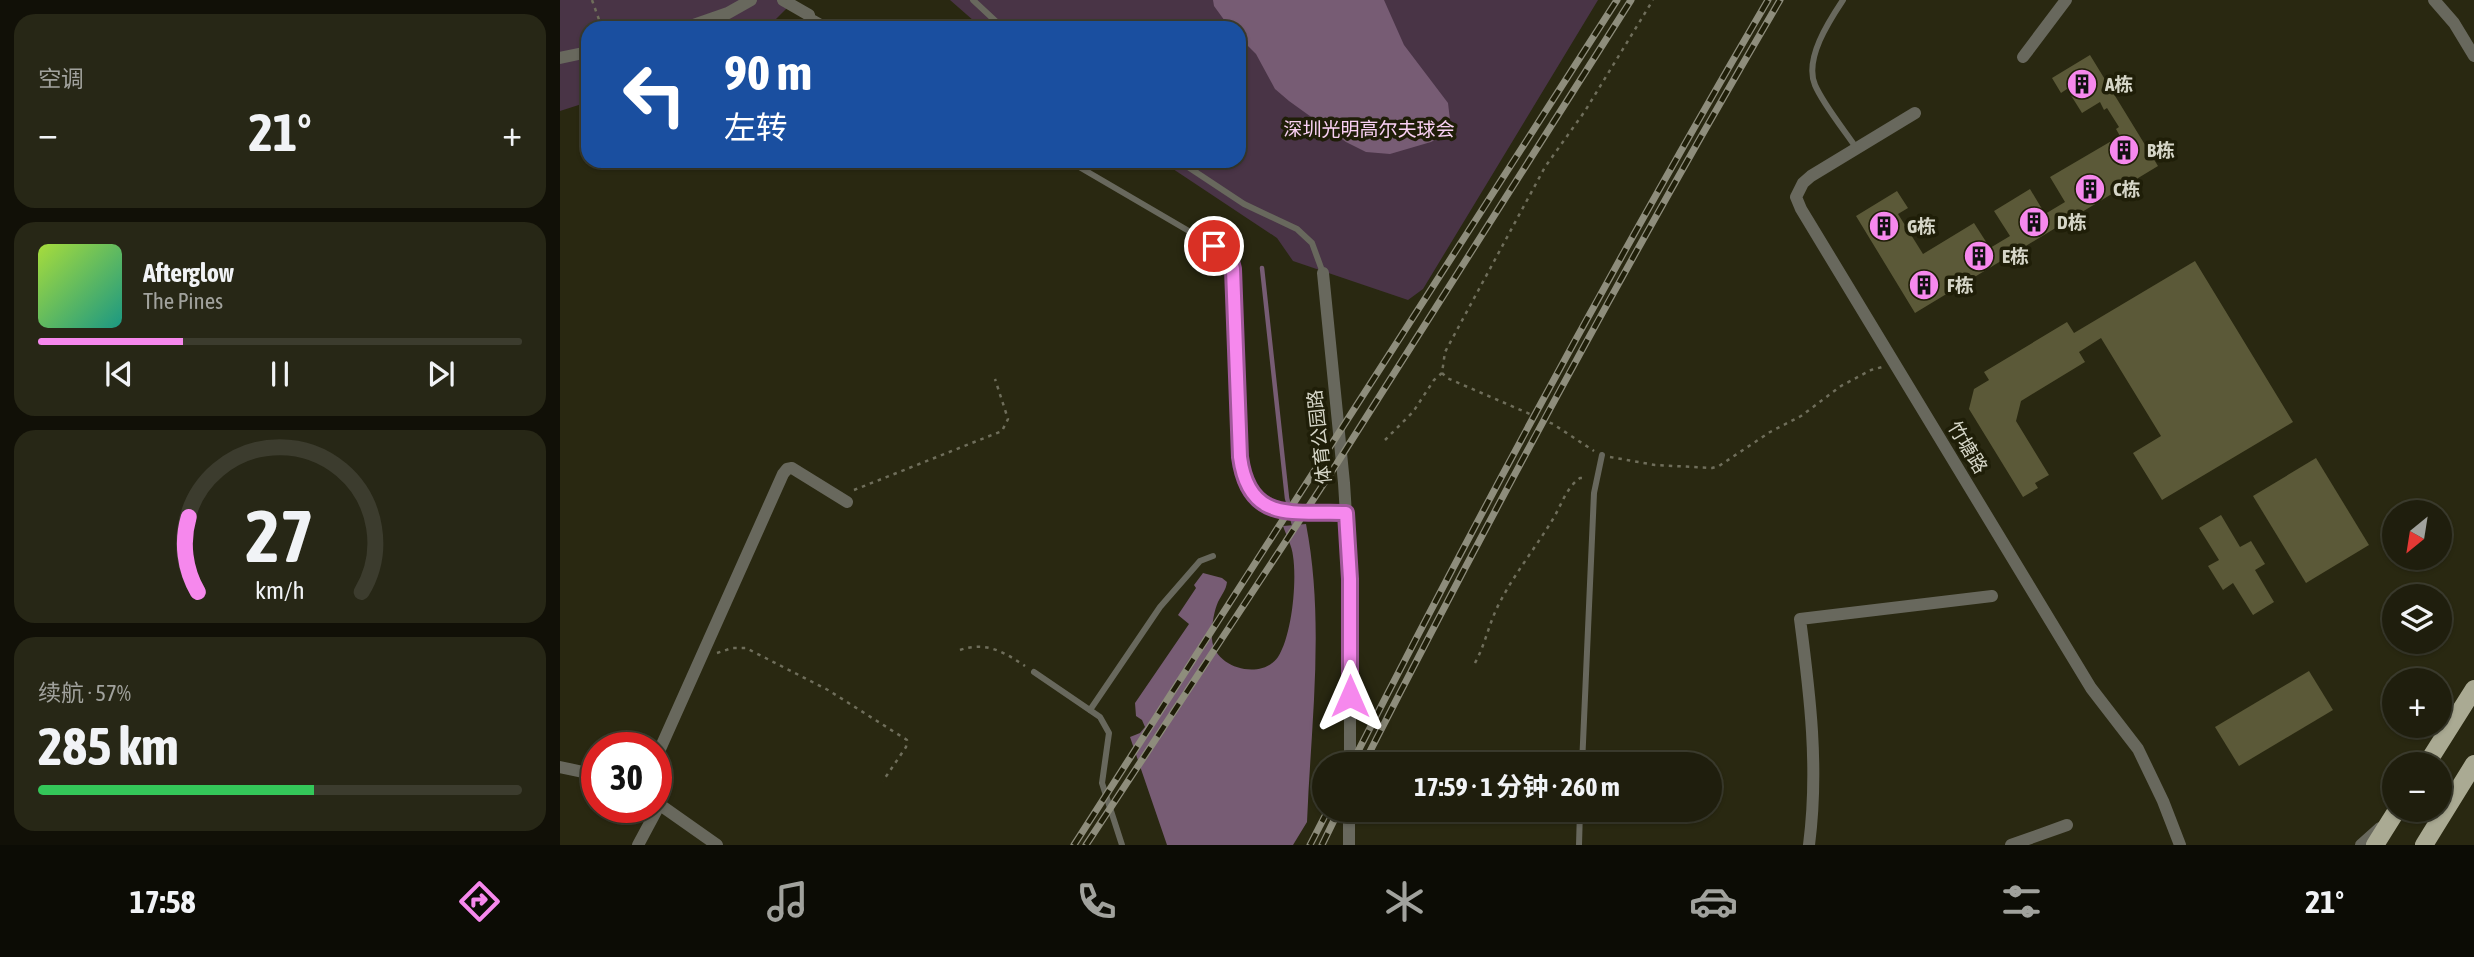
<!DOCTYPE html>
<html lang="zh">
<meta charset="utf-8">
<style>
:root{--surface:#1f1e0d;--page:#272716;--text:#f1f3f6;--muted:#a1a29d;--line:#3c3c2e;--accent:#f688ed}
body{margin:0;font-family:"Asap Condensed","Noto Sans SC",sans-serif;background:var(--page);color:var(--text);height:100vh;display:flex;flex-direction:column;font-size:26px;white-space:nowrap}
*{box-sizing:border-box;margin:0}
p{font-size:23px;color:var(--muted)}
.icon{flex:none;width:38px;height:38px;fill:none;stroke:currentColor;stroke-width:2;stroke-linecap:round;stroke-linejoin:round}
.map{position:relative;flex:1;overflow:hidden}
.sheet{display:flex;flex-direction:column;gap:14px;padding:14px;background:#111007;width:560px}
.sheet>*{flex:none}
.guide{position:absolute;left:21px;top:21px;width:665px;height:147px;border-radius:21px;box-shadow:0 2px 5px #0004,0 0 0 2px var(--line);background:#1a4fa0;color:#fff;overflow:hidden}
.needle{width:46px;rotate:210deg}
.controls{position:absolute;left:1822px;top:500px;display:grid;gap:14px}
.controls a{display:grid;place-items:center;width:70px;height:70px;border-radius:50%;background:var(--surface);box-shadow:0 2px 5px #0004,0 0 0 2px var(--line);font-size:35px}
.speed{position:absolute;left:21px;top:732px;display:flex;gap:14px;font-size:35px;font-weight:700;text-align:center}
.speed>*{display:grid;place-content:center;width:91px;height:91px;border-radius:50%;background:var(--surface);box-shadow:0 2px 5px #0004,0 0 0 2px var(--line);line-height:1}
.speed .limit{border:10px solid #d22;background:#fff;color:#111}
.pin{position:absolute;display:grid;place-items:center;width:60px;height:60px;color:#fff;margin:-30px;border:4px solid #fff;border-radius:50%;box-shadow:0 2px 7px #0007}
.me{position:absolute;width:77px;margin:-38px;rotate:0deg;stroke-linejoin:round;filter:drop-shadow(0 0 5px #0008)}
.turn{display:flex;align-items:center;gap:24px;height:147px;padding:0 28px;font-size:32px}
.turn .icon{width:91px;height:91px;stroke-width:2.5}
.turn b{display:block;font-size:49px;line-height:60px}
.big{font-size:52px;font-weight:700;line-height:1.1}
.sheet .widget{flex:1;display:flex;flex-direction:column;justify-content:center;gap:10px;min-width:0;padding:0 24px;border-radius:21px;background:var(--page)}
.sheet .dial{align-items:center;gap:0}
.dial svg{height:182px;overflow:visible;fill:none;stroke:var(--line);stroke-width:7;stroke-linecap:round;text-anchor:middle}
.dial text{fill:var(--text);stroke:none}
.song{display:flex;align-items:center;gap:21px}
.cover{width:84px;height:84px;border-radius:10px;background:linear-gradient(135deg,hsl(80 70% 55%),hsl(170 70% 35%))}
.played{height:7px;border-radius:4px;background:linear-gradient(90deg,var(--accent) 30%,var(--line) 30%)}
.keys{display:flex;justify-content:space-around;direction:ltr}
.heat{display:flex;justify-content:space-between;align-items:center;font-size:38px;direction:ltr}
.charge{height:10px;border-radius:5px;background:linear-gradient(90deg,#34c759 57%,var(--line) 0)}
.trip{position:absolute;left:752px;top:752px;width:410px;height:70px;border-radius:35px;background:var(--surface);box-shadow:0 2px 5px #0004,0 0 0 2px var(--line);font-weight:700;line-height:70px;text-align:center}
.dock{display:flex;height:112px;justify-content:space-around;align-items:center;background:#0c0c05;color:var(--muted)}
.dock .icon{width:49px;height:49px}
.dock .active{color:var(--accent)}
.dock b{font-size:32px;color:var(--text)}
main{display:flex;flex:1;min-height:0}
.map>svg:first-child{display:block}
</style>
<main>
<section class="sheet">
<div class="widget"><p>空调</p>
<div class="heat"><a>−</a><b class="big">21°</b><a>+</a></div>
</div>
<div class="widget">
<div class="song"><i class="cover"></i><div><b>Afterglow</b><p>The Pines</p></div></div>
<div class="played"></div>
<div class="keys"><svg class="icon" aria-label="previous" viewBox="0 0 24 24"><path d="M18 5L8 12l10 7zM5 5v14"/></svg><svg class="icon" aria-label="pause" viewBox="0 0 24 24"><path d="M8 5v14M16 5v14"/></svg><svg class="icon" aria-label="next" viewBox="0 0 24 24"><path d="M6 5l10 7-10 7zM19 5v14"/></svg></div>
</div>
<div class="widget dial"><svg viewBox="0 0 100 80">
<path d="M14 69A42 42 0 1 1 86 69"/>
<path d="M14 69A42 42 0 0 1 10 36" stroke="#f688ed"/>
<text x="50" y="56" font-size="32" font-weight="700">27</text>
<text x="50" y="72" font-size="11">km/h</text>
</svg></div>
<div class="widget"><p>续航 · 57%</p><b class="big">285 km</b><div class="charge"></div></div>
</section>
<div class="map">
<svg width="1914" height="845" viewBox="0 0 1914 845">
<rect width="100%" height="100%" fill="#292811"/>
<g fill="#493446">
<path d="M0,0H235L207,28H28V102L0,111Z"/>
<path d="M390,0H1038L863,289L848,300L733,261L717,238L601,161H679V28H422Z"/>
</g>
<g fill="#775c74">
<path d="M653,0H824L844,45L888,103L890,120L884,135L871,142L830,154L806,152L786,142L729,101L715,89L696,54L679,37V28H670L654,6Z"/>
<path d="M746,524C765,622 751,723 747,822L733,845H607L570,737L580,733L585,727L582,720L576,716L575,703L629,624L618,615L636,588L634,585L643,573L662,578L667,582C666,590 662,594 658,602C654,611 651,628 652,639C654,668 701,681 718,657C732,635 737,582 733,556C732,546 726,535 723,526Z"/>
</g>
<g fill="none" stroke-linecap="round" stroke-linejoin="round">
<path stroke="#775c74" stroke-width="4.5" d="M702,268L727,498L734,525"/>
</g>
<g fill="#5b5938">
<path d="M1530,55L1598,166L1355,313L1296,216L1337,191L1348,208L1338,214L1363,254L1414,223L1430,248L1450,236L1434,211L1470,189L1485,214L1505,202L1490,177L1560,136L1556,129L1559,127L1547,108L1544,110L1540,102L1522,113L1507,89L1501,93L1492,78Z"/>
<path d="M1635,261L1733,422L1602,500L1573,453L1601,436L1541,338L1519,352L1525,362L1461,401L1456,421L1489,475L1475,483L1478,488L1463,497L1409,409L1414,389L1429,380L1424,372L1507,322L1514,333Z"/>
<path d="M1756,458L1809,545L1746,583L1693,496Z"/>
<path d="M1661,515L1680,547L1691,541L1705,564L1695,570L1714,602L1693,615L1673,583L1663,590L1648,566L1659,560L1639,528Z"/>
<path d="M1749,671L1773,710L1679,766L1655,727Z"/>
</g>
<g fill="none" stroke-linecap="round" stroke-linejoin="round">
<g stroke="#6f6e5b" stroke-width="2.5" stroke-dasharray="3.5 5" stroke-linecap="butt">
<path d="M32,0L42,28"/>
<path d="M882,373L887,378L993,424L1034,451"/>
<path d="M825,440L853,412L874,380L882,373L885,352L985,167L1025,111L1093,0"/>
<path d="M1050,457L1095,465L1152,468L1159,466L1210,432L1241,416L1281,386L1311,370L1322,367"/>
<path d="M294,490L442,431L448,419L435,379"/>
<path d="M400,650C426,641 444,652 465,666"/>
<path d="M157,653L172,648H186L268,690L347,740L346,747L323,781"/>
<path d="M915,663C926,643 929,622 940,602C955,573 976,547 993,519C1002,504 1006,488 1020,478H1026"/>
</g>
<g stroke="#68685d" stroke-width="6">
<path d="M413,0L443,28"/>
<path d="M1283,0C1269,21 1244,59 1255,85C1263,104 1285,131 1297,149"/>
<path d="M249,15L272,28"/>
<path d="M509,161L663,251L670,257L673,269L680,457C689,524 734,511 785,513"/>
<path d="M619,161L684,204L737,229L752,243L763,273"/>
<path d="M474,672L540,717L549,733L542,783L562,845"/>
<path d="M530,710L600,607L640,561L653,556"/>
<path d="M1022,765L1034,493L1042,455"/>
<path d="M1019,845L1020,810"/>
</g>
<g stroke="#68685d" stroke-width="12">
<path d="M223,0L249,15"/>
<path d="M1874,0L1894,23L1914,56"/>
<path d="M125,28L168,13L191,0"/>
<path d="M1463,57L1506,0"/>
<path d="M0,58L28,52"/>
<path d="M1355,113L1251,176L1243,183L1236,197L1241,209L1531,688L1578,749L1603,801L1620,845"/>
<path d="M763,273L784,483L790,578V765"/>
<path d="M96,758L223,474L227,469L232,468L287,502"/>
<path d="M0,767L37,775"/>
<path d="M96,802L157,845"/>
<path d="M78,845L100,804"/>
<path d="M789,845V810"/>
<path d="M1249,845C1259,768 1250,695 1240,619L1432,596"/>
<path d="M1451,845L1507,825"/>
<path d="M1801,845L1820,828"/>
</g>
<g stroke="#aaaa93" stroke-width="18">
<path d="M1866,765L1914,689"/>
<path d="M1815,845L1837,810"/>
<path d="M1864,845L1914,764"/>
</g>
<g stroke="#8e8d7c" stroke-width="7">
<g id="rail">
<path d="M791,765C923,506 1061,251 1208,0"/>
<path d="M803,765C935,506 1073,251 1220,0"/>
<path d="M514,845L1057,0"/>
<path d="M526,845L774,468L1071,0"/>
<path d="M750,845L768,810"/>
<path d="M762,845L779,810"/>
</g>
</g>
<use href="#rail" stroke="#1f1e08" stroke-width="4.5" stroke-dasharray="13" stroke-linecap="butt"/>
</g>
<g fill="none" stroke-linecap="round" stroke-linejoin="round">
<g stroke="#a0589a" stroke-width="18">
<path id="route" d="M654,246L670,257L673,269L680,457C689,524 734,511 786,513L790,579V696"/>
</g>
<use href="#route" stroke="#f688ed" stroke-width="12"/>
</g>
<defs>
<g id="building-disc" transform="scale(1.575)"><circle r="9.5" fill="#f688ed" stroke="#1f1e08"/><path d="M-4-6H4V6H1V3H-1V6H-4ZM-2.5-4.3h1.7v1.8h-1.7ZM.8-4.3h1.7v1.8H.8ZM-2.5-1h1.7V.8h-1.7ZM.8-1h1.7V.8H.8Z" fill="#111"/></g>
</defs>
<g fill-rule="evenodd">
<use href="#building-disc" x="1522" y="84"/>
<use href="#building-disc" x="1564" y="150"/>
<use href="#building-disc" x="1530" y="189"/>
<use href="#building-disc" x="1474" y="222"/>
<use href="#building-disc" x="1324" y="226"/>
<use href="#building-disc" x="1419" y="256"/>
<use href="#building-disc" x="1364" y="285"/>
</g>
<g text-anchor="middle" stroke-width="7" stroke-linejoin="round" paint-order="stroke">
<g font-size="19" font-weight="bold" fill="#d6d6c8" stroke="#1f1e08" text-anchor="start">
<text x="1545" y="91">A栋</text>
<text x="1587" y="157">B栋</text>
<text x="1553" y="196">C栋</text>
<text x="1497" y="229">D栋</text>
<text x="1347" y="233">G栋</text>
<text x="1442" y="263">E栋</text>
<text x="1387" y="292">F栋</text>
</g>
<g font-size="19" fill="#fad1f4" stroke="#1f1e08">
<text x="809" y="136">深圳光明高尔夫球会</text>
</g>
<g font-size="19" fill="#d6d6c8" stroke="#1f1e08">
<text transform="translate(759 437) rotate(-96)" y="7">体育公园路</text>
<text transform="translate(1408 447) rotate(59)" y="7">竹塘路</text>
</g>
</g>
</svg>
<div class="controls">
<a><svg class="needle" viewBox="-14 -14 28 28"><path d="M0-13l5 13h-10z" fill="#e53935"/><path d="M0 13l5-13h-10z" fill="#a1a29d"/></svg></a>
<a><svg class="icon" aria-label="layers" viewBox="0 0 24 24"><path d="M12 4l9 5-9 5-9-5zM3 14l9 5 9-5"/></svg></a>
<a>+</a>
<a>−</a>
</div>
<div class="speed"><div class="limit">30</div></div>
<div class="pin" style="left:654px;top:246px;background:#d93025"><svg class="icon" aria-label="arrive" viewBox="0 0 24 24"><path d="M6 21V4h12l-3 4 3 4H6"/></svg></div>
<svg class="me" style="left:790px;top:696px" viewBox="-20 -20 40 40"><path d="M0-17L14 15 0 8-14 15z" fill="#f688ed" stroke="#fff" stroke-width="4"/></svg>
<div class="trip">17:59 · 1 分钟 · 260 m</div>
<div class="guide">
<div class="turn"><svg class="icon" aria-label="left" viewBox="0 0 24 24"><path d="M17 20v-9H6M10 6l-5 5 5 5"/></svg><div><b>90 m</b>左转</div></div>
</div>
</div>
</main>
<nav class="dock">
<b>17:58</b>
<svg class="icon active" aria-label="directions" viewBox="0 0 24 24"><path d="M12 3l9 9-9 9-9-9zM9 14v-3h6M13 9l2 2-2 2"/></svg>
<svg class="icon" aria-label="music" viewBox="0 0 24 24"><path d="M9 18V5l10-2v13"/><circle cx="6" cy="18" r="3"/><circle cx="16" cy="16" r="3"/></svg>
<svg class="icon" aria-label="phone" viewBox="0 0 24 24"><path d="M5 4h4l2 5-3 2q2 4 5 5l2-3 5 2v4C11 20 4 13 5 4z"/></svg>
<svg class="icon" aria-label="climate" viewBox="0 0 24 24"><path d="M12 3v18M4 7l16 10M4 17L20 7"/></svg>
<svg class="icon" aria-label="car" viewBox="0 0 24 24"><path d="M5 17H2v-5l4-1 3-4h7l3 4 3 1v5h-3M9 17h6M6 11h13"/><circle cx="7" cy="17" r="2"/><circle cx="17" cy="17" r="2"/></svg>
<svg class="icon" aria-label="filters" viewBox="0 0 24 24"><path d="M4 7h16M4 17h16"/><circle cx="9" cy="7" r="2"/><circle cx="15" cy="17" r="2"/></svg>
<b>21°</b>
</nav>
